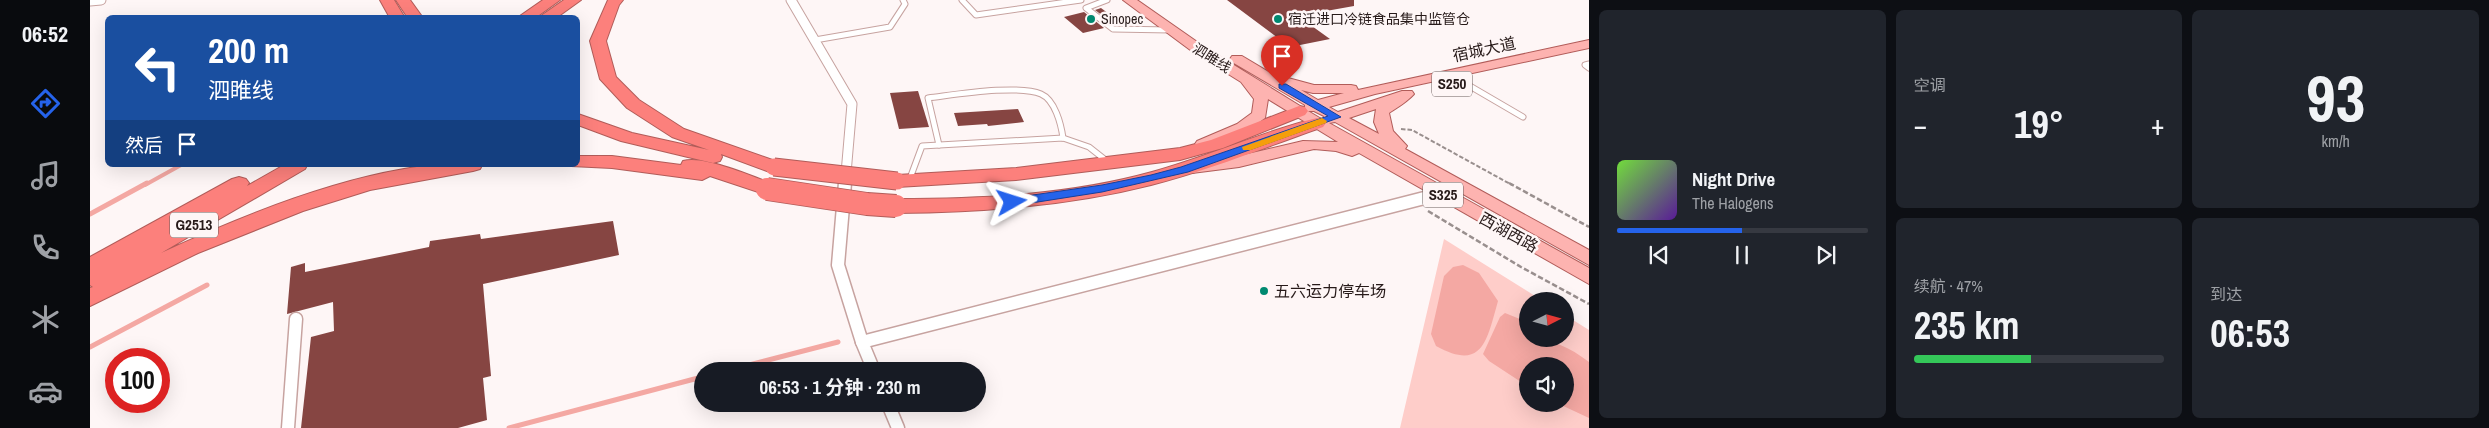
<!DOCTYPE html>
<html lang="zh">
<meta charset="utf-8">
<style>
:root{--surface:#171b24;--page:#20242c;--text:#f1f3f6;--muted:#9ea1a6;--line:#363941;--accent:#2563eb}
body{margin:0;font-family:"Archivo Narrow","Noto Sans SC",sans-serif;background:var(--page);color:var(--text);height:100vh;display:flex;flex-direction:column;font-size:19px;white-space:nowrap}
*{box-sizing:border-box;margin:0}
p{font-size:16px;color:var(--muted)}
.icon{flex:none;width:28px;height:28px;fill:none;stroke:currentColor;stroke-width:2;stroke-linecap:round;stroke-linejoin:round}
.map{position:relative;flex:1;overflow:hidden}
.panel{display:flex;flex-direction:column;gap:10px;padding:10px;background:#0d0f14;width:900px}
.panel>*{flex:none}
.banner{position:absolute;left:15px;top:15px;width:475px;height:152px;border-radius:8px;box-shadow:0 5px 20px #0002;background:#1a4fa0;color:#fff;overflow:hidden}
.needle{width:32px;rotate:84deg}
.controls{position:absolute;left:1429px;top:292px;display:grid;gap:10px}
.controls a{display:grid;place-items:center;width:55px;height:55px;border-radius:50%;background:var(--surface);box-shadow:0 5px 20px #0002;font-size:25px}
.speed{position:absolute;left:15px;top:348px;display:flex;gap:10px;font-size:25px;font-weight:700;text-align:center}
.speed>*{display:grid;place-content:center;width:65px;height:65px;border-radius:50%;background:var(--surface);box-shadow:0 5px 20px #0002;line-height:1}
.speed .limit{border:8px solid #d22;background:#fff;color:#111}
.pin{position:absolute;display:grid;place-items:center;width:42px;height:42px;color:#fff;margin:-51px -21px;border-radius:50% 50% 50% 0;rotate:-45deg;box-shadow:0 0 5px #0007}
.pin .icon{rotate:45deg}
.me{position:absolute;width:55px;margin:-28px;rotate:84deg;stroke-linejoin:round;filter:drop-shadow(0 0 4px #0008)}
.turn{display:flex;align-items:center;gap:18px;height:105px;padding:0 20px;font-size:22px}
.turn .icon{width:65px;height:65px;stroke-width:2.5}
.turn b{display:block;font-size:35px;line-height:42px}
.then{display:flex;align-items:center;height:48px;padding:0 20px;background:#0003;gap:10px;font-size:19px}
.big{font-size:38px;font-weight:700;line-height:1.1}
.panel .tile{flex:1;display:flex;flex-direction:column;justify-content:center;gap:8px;min-width:0;padding:0 18px;border-radius:8px;background:var(--page)}
.panel .dial{align-items:center;gap:0}
.dial b{font-size:65px;line-height:1}
.song{display:flex;align-items:center;gap:15px}
.cover{width:60px;height:60px;border-radius:8px;background:linear-gradient(135deg,hsl(100 70% 55%),hsl(270 70% 35%))}
.played{height:5px;border-radius:2px;background:linear-gradient(90deg,var(--accent) 50%,var(--line) 50%)}
.keys{display:flex;justify-content:space-around;direction:ltr}
.heat{display:flex;justify-content:space-between;align-items:center;font-size:28px;direction:ltr}
.charge{height:8px;border-radius:4px;background:linear-gradient(90deg,#34c759 47%,var(--line) 0)}
.panel .tiles{flex:1;display:grid;gap:10px;grid-template-columns:repeat(3,1fr)}
.tile:first-child{grid-row:span 2}
.trip{position:absolute;left:604px;top:362px;width:292px;height:50px;border-radius:25px;background:var(--surface);box-shadow:0 5px 20px #0002;font-weight:700;line-height:50px;text-align:center}
main{display:flex;flex:1;min-height:0}
.dock{display:flex;flex-direction:column;width:90px;justify-content:space-around;align-items:center;background:#090b0e;color:var(--muted)}
.dock .icon{width:35px;height:35px}
.dock .current{color:var(--accent)}
.dock b{font-size:22px;color:var(--text)}
.map>svg:first-child{display:block}
</style>
<main>
<nav class="dock">
<b>06:52</b>
<svg class="icon current" aria-label="directions" viewBox="0 0 24 24"><path d="M12 3l9 9-9 9-9-9zM9 14v-3h6M13 9l2 2-2 2"/></svg>
<svg class="icon" aria-label="music" viewBox="0 0 24 24"><path d="M9 18V5l10-2v13"/><circle cx="6" cy="18" r="3"/><circle cx="16" cy="16" r="3"/></svg>
<svg class="icon" aria-label="phone" viewBox="0 0 24 24"><path d="M5 4h4l2 5-3 2q2 4 5 5l2-3 5 2v4C11 20 4 13 5 4z"/></svg>
<svg class="icon" aria-label="climate" viewBox="0 0 24 24"><path d="M12 3v18M4 7l16 10M4 17L20 7"/></svg>
<svg class="icon" aria-label="car" viewBox="0 0 24 24"><path d="M5 17H2v-5l4-1 3-4h7l3 4 3 1v5h-3M9 17h6M6 11h13"/><circle cx="7" cy="17" r="2"/><circle cx="17" cy="17" r="2"/></svg>
</nav>
<div class="map">
<svg width="1499" height="428" viewBox="0 0 1499 428">
<rect width="100%" height="100%" fill="#fef6f6"/>
<path fill="#fecdc9" fill-rule="evenodd" d="M1354,239L1453,301H1438V339H1475V315L1499,330V428H1310ZM1438,366H1475V404H1438Z"/>
<g fill="#f4a8a3">
<path d="M1373,265L1389,273L1408,301C1397,340 1393,372 1346,346L1341,334L1354,276L1363,267Z"/>
<path d="M1415,313L1437,322L1438,339C1463,339 1479,347 1499,362V418L1469,404H1475V366H1438L1437,386L1399,361L1393,354L1410,317Z"/>
</g>
<g fill="none" stroke-linecap="round" stroke-linejoin="round">
<path stroke="#f4a8a3" stroke-width="4" d="M55,185L91,165"/>
<g stroke="#f4a8a3" stroke-width="5">
<path d="M0,214L57,183"/>
<path d="M0,347L117,285"/>
<path d="M636,371L748,342"/>
<path d="M419,428L612,377"/>
</g>
</g>
<g fill="#864542">
<path d="M1137,0H1264V6L1208,16L1240,39L1200,47Z"/>
<path d="M1011,8L1031,23L1025,25L1005,10Z"/>
<path d="M994,12L1014,28L993,33L974,17Z"/>
<path d="M828,91L839,127L809,129L800,93Z"/>
<path d="M928,109L934,122L898,126L897,124L868,126L864,113Z"/>
<path d="M523,221L529,255L393,284L401,376L393,378L397,420L368,428H211L221,337L244,331L243,302L197,314L201,267L215,263V272L339,247L340,241L390,234L391,239Z"/>
</g>
<g fill="none" stroke-linecap="round" stroke-linejoin="round">
<g stroke="#c7a3a0" stroke-width="7">
<g id="service">
<path d="M872,0L886,15L991,0"/>
<path d="M1017,0L996,8L1023,29L1080,30"/>
<path d="M725,40L800,27L815,4L813,0"/>
<path d="M1499,64L1495,65L1499,68"/>
<path d="M1373,82L1433,117"/>
<path d="M849,145L838,98C864,95 928,84 951,94C965,100 971,124 973,138"/>
<path d="M819,181L832,146L973,138L999,147L1018,162"/>
</g>
</g>
<g stroke="#c7a3a0" stroke-width="11">
<g id="minor-far1">
<path d="M701,0L762,104L755,185"/>
<path d="M0,1L11,0"/>
</g>
</g>
<g stroke="#c7a3a0" stroke-width="15">
<g id="minor">
<path d="M755,183L748,265L772,342"/>
<path d="M784,371L772,342L1350,194"/>
<path d="M798,404L808,428"/>
<path d="M198,428L206,319"/>
</g>
</g>
<g stroke="#b15c59" stroke-width="2">
<path id="primary" d="M1033,0H1047L1113,46L1215,109V105L1142,62L1140,59L1142,56H1152L1192,80L1198,78L1224,85H1261L1266,86L1268,90L1499,40V48L1285,94L1239,107L1248,112L1312,91H1322L1324,94C1318,101 1308,107 1299,113L1303,131L1317,146L1315,149L1499,250V265L1245,122L1239,123L1499,268V284L1269,153L1262,156L1246,151L1224,149L1149,167L1102,173L1096,172L1094,168L1096,164L1102,163L1149,156L1213,141L1248,142L1178,99L1175,118C1161,128 1124,152 1107,147L1105,144L1107,141L1147,124L1162,113L1164,99L1151,82L1103,52ZM1211,90L1223,93H1254L1228,100ZM1286,109L1284,122L1289,134L1259,118ZM1218,111H1224L1234,116L1233,120Z"/>
</g>
<g stroke="#b15c59" stroke-width="2">
<g id="motorway">
<path d="M290,0H304L315,18H300Z"/>
<path d="M306,0H320L333,18H318Z"/>
<path d="M453,0H470L445,18H427Z"/>
<path d="M474,0H491L466,18H448Z"/>
<path d="M518,0H533L529,5L516,41L526,77L549,100L594,129L691,163L693,167L691,171L684,173L677,171L631,154L632,157L630,161L623,163L531,141L488,125V114L542,133L619,150L582,137L537,108L510,79L500,41Z"/>
<path d="M1209,106L1215,107L1218,111L1215,115L1133,148L1090,160L926,180L807,187L800,185L797,181L800,177L807,175L926,168L1090,148L1121,140Z"/>
<path d="M1227,118L1233,119L1236,123L1233,127C1176,147 1120,170 1061,185C978,206 892,212 806,213L799,211L796,206L799,201L806,199C891,199 979,195 1062,172C1117,157 1171,132 1227,118Z"/>
<path d="M488,156H522L591,165L593,161C615,155 662,177 684,184L687,189L684,194L677,195L620,176L612,180L522,168L481,166L488,165Z"/>
<path d="M194,165H217L215,169L71,253C152,216 254,174 343,165C359,164 376,165 392,165L390,169L383,171L280,190L213,211L108,253L0,306V288L3,287L0,285V257L142,179L149,177L156,179L159,183L157,186Z"/>
</g>
</g>
<path stroke="#998f8e" stroke-width="2" stroke-dasharray="4.5 2" stroke-linecap="butt" d="M1311,129L1322,130L1422,185"/>
<g stroke="#998f8e" stroke-width="2.5" stroke-dasharray="5.5 2.5" stroke-linecap="butt">
<path d="M1419,183L1499,227"/>
<path d="M1338,211L1431,267L1499,304"/>
</g>
<use href="#service" stroke="#fff" stroke-width="5"/>
<use href="#minor-far1" stroke="#fff" stroke-width="9"/>
<use href="#minor" stroke="#fff" stroke-width="12"/>
<use href="#primary" fill="#fdb3b0" fill-rule="evenodd"/>
<use href="#motorway" fill="#fc807c" fill-rule="evenodd"/>
<g stroke="#b15c59" stroke-width="19" stroke-linecap="butt">
<path id="motorway-bridge-far1" d="M684,167L807,181"/>
</g>
<g stroke="#b15c59" stroke-width="24" stroke-linecap="butt">
<path id="motorway-bridge" d="M677,189L777,204L806,206"/>
</g>
<use href="#motorway-bridge-far1" stroke="#fc807c" stroke-width="17"/>
<use href="#motorway-bridge" stroke="#fc807c" stroke-width="22"/>
</g>
<path fill="#2563eb" stroke="#184099" d="M1189,84H1196L1251,117L1098,172L1012,192L922,206L916,202L922,198L1012,185L1061,175L1091,167L1238,116L1189,88Z"/>
<path fill="#f59e0b" d="M1232,118L1237,121L1236,123L1161,150H1153L1152,147Z"/>
<g fill="#008970" stroke="#fef6f6" stroke-width="2">
<circle cx="1001" cy="19" r="5"/>
<circle cx="1188" cy="19" r="5"/>
<circle cx="1174" cy="291" r="5"/>
</g>
<g text-anchor="middle" stroke-width="5" stroke-linejoin="round" paint-order="stroke">
<g font-size="14" fill="#271a19" stroke="#fef6f6" text-anchor="start">
<text x="1011" y="24">Sinopec</text>
<text x="1198" y="24">宿迁进口冷链食品集中监管仓</text>
</g>
<g font-size="14" fill="#271a19" stroke="#fef6f6">
<text transform="translate(1122 58) rotate(32)" y="5">泗睢线</text>
</g>
<g fill="#fef6f6" stroke="#685c5b" stroke-width="1">
<rect x="1342" y="71.5" width="40" height="25" rx="4"/>
<rect x="1333" y="182.5" width="40" height="25" rx="4"/>
<rect x="80" y="212.5" width="48" height="25" rx="4"/>
</g>
<g font-size="15" font-weight="bold" fill="#271a19">
<text x="1362" y="89">S250</text>
<text x="1353" y="200">S325</text>
<text x="104" y="230">G2513</text>
</g>
<g font-size="16" fill="#271a19" stroke="#fef6f6">
<text transform="translate(1394 49) rotate(-12)" y="6">宿城大道</text>
<text transform="translate(1419 232) rotate(29)" y="6">西湖西路</text>
</g>
<g font-size="16" fill="#271a19" stroke="#fef6f6" text-anchor="start">
<text x="1184" y="297">五六运力停车场</text>
</g>
</g>
</svg>
<div class="controls">
<a><svg class="needle" viewBox="-14 -14 28 28"><path d="M0-13l5 13h-10z" fill="#e53935"/><path d="M0 13l5-13h-10z" fill="#9ea1a6"/></svg></a>
<a><svg class="icon" aria-label="sound" viewBox="0 0 24 24"><path d="M4 9h4l5-4v14l-5-4H4zM17 9q2 3 0 6"/></svg></a>
</div>
<div class="speed"><div class="limit">100</div></div>
<div class="pin" style="left:1192px;top:86px;background:#d93025"><svg class="icon" aria-label="arrive" viewBox="0 0 24 24"><path d="M6 21V4h12l-3 4 3 4H6"/></svg></div>
<svg class="me" style="left:922px;top:202px" viewBox="-20 -20 40 40"><path d="M0-17L14 15 0 8-14 15z" fill="#2563eb" stroke="#fff" stroke-width="4"/></svg>
<div class="trip">06:53 · 1 分钟 · 230 m</div>
<div class="banner">
<div class="turn"><svg class="icon" aria-label="left" viewBox="0 0 24 24"><path d="M17 20v-9H6M10 6l-5 5 5 5"/></svg><div><b>200 m</b>泗睢线</div></div>
<div class="then">然后<svg class="icon" aria-label="arrive" viewBox="0 0 24 24"><path d="M6 21V4h12l-3 4 3 4H6"/></svg></div>
</div>
</div>
<section class="panel">
<div class="tiles">
<div class="tile">
<div class="song"><i class="cover"></i><div><b>Night Drive</b><p>The Halogens</p></div></div>
<div class="played"></div>
<div class="keys"><svg class="icon" aria-label="previous" viewBox="0 0 24 24"><path d="M18 5L8 12l10 7zM5 5v14"/></svg><svg class="icon" aria-label="pause" viewBox="0 0 24 24"><path d="M8 5v14M16 5v14"/></svg><svg class="icon" aria-label="next" viewBox="0 0 24 24"><path d="M6 5l10 7-10 7zM19 5v14"/></svg></div>
</div>
<div class="tile"><p>空调</p>
<div class="heat"><a>−</a><b class="big">19°</b><a>+</a></div>
</div>
<div class="tile dial"><b>93</b><p>km/h</p></div>
<div class="tile"><p>续航 · 47%</p><b class="big">235 km</b><div class="charge"></div></div>
<div class="tile"><p>到达</p><b class="big">06:53</b></div>
</div>
</section>
</main>
